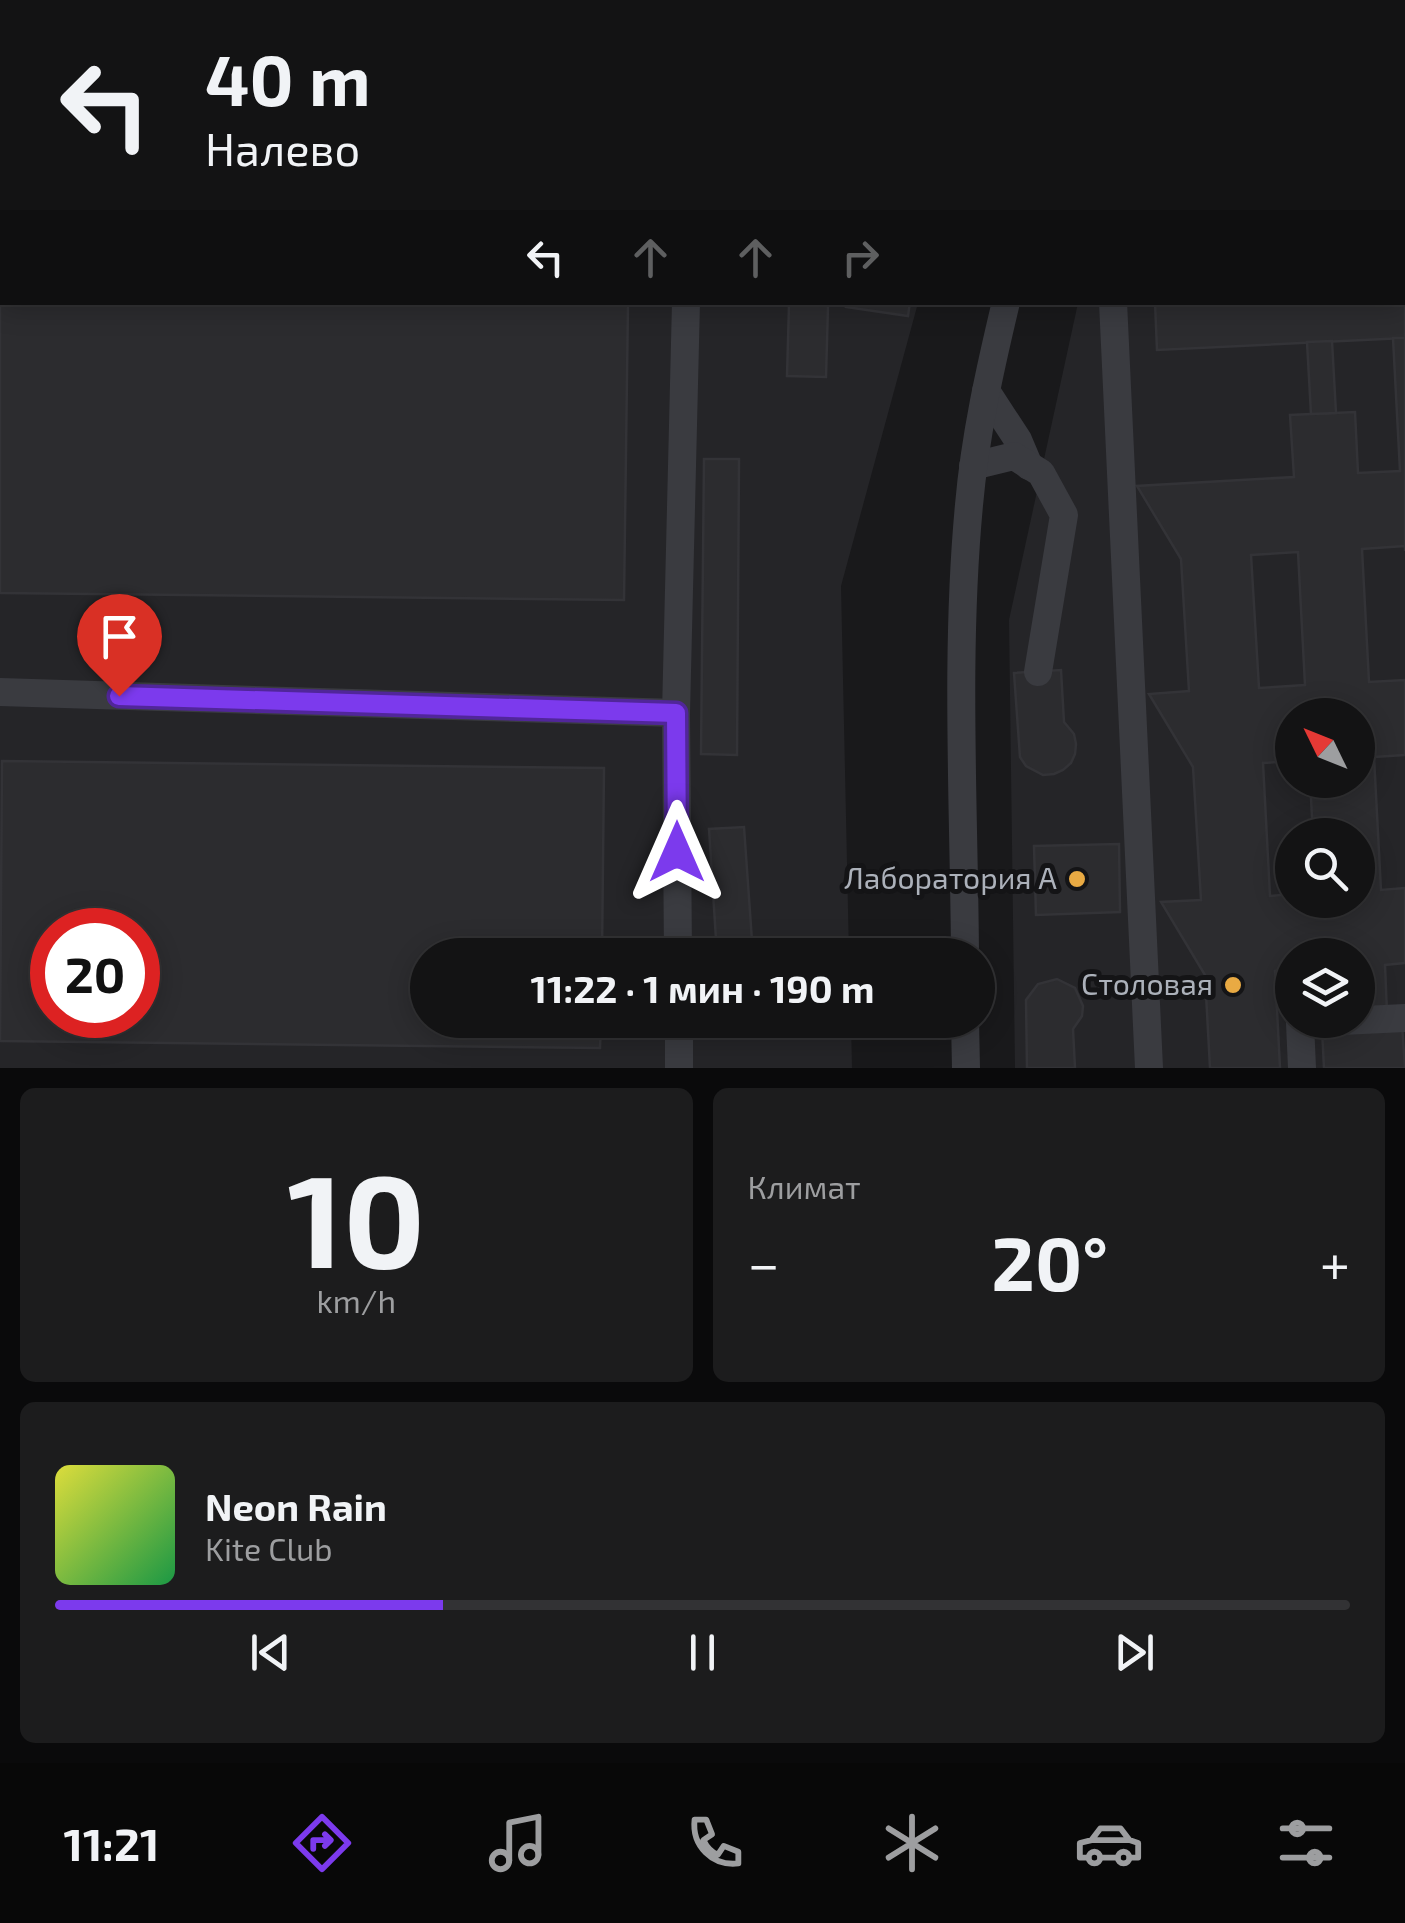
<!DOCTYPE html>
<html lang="ru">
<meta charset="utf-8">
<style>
:root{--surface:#131314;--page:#1c1c1d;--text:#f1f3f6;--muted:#9d9ea0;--line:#323234;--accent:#7c3aed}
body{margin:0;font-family:"Exo 2",sans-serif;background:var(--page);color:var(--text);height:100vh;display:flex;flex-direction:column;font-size:38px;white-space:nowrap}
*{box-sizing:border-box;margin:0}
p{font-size:32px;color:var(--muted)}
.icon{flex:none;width:55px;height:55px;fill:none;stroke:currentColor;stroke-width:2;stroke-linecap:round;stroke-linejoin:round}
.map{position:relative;height:1068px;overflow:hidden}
.details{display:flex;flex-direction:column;gap:20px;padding:20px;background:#0a0a0b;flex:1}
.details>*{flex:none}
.hud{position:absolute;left:0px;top:0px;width:1405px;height:305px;box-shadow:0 5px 25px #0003,0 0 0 2px var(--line);background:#131314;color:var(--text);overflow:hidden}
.needle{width:65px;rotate:313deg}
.fabs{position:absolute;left:1275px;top:698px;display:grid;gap:20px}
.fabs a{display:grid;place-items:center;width:100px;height:100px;border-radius:50%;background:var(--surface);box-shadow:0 5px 25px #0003,0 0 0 2px var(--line);font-size:50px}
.speed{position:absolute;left:30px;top:908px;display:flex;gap:20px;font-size:50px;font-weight:700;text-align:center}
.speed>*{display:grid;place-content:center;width:130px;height:130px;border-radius:50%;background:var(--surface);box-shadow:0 5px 25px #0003,0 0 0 2px var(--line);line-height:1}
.speed .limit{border:15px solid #d22;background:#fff;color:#111}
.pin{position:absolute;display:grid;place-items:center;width:85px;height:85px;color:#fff;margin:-102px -42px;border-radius:50% 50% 50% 0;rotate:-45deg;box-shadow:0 0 10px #0007}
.pin .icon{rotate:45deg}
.me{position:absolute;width:110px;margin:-55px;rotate:0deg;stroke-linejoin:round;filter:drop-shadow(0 0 8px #0008)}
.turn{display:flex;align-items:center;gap:35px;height:210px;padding:0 40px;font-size:45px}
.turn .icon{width:130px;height:130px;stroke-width:2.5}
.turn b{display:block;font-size:70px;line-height:85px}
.lanes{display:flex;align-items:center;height:95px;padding:0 40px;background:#0003;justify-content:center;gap:50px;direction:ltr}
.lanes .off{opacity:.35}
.big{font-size:75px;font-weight:700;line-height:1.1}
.details .widget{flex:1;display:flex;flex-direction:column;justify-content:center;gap:15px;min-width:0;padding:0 35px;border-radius:15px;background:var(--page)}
.details .dial{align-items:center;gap:0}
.dial b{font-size:130px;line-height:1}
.song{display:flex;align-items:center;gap:30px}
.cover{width:120px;height:120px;border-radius:15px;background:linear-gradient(135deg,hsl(60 70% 55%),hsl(140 70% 35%))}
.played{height:10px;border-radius:5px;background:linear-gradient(90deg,var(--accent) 30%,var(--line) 30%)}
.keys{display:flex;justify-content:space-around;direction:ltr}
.heat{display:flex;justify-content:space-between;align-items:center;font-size:55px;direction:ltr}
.details .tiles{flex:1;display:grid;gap:20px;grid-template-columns:1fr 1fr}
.widget:last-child{grid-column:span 2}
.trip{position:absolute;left:410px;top:938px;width:585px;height:100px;border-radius:50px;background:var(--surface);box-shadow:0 5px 25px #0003,0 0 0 2px var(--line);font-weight:700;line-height:100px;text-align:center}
.tab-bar{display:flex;height:160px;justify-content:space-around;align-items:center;background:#080808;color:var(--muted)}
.tab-bar .icon{width:70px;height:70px}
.tab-bar .active{color:var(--accent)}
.tab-bar b{font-size:45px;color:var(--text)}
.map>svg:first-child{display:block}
</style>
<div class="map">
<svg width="1405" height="1068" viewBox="0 0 1405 1068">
<rect width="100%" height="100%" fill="#19191b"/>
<g fill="#252528" fill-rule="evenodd">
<path d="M0,0H982V2H2V302L918,303L841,586L849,955H428V1020H851L852,1068H0ZM52,930H138V1015H52Z"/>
<path d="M1128,0H1405V1068H1015L1009,620L1078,303L1402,302V2H1127ZM1292,715H1358V780H1292ZM1292,835H1358V900H1292ZM1292,955H1358V1020H1292Z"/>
</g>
<g fill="#2c2c2f" stroke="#333337" stroke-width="2.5" fill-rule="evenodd">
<path d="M0,0H632V2H2V302H628L624,600L0,593Z"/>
<path d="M1402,279H1405V338L1157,350L1155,302H1402Z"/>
<path d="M847,302H910L908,316L846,307Z"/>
<path d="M789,305L828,306L826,377L787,376Z"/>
<path d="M1393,338H1405V551V546L1362,549L1369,682L1405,680V755L1374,757L1381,890L1405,888V963L1385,965L1387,1013L1358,1015V955H1292V970L1275,971L1280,1068H1210L1205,975L1161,902L1201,900L1193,767L1149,694L1189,691L1181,559L1137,486L1294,477L1290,415L1355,412L1358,473L1400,471ZM1298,552L1305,685L1259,688L1251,555ZM1292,715H1358V780H1310L1313,835H1358V900H1292V894L1270,896L1263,763L1292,761Z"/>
<path d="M1332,341L1336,413L1311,414L1307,342Z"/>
<path d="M704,459H739L737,755L701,754Z"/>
<path d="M1061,670L1064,722L1074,734L1076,744L1075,754L1071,763L1063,770L1054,774L1043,775L1026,766L1020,757L1014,673Z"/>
<path d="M2,761L604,768L602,955H428V1020H601L600,1048L0,1041ZM52,930H138V1015H52Z"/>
<path d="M744,827L753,955H717L709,829Z"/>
<path d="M1119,844L1120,912L1036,915L1034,846Z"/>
<path d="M1057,979L1075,988L1083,1006L1082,1016L1073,1029L1075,1068H1027L1026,1000L1038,984Z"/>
<path d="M1402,1024L1405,1068H1324L1322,1029Z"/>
</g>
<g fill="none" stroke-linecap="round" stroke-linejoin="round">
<g stroke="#3a3b40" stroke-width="28">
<path d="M1315,0L1318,2"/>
<path d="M694,2V0"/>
<path d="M1059,2V0"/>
<path d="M1402,80L1405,82"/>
<path d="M1402,229H1405"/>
<path d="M1113,302L1149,1068"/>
<path d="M986,391L1018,440L1029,466"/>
<path d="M973,466L1014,456L1041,473L1064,515L1038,672"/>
<path d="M0,692L676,713L678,955"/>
<path d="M676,713L686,302"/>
<path d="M965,955C964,806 955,654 969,505C975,436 990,369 1006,302"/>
<path d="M679,1020V1068"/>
<path d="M965,1020L966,1068"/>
<path d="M1302,1068L1300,1023L1405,1018"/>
</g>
</g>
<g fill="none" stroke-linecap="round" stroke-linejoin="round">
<g stroke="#51269a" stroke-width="25">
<path id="route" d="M119,696L676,713L677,852"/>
</g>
<use href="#route" stroke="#7c3aed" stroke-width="18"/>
</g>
<g fill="#e9aa43" stroke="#141416" stroke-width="4">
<circle cx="1077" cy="879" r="10"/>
<circle cx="1233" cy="985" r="10"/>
</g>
<g text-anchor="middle" stroke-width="10" stroke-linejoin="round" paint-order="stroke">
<g font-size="30" fill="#acb1ba" stroke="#141416" text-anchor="end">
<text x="1057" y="889">Лаборатория А</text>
<text x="1213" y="995">Столовая</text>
</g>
</g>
</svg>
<div class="fabs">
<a><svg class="needle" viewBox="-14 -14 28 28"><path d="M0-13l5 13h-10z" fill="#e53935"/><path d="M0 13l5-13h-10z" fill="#9d9ea0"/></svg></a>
<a><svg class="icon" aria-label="search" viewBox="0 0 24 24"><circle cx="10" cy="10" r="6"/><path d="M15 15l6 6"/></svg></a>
<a><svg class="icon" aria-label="layers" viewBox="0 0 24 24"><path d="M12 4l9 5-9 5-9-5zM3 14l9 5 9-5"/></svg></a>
</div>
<div class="speed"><div class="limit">20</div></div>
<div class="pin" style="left:119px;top:696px;background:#d93025"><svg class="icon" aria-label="arrive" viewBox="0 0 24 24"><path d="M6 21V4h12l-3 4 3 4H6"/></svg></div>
<svg class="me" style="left:677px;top:852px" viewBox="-20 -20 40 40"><path d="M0-17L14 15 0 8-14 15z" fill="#7c3aed" stroke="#fff" stroke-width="4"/></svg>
<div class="trip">11:22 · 1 мин · 190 m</div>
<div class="hud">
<div class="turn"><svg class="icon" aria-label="left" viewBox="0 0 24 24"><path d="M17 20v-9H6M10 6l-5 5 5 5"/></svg><div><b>40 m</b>Налево</div></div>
<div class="lanes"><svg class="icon" aria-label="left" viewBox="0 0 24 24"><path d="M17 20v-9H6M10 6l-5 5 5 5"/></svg><svg class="icon off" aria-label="ahead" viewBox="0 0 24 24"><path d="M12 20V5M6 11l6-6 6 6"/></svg><svg class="icon off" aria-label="ahead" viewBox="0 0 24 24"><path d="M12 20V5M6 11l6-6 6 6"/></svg><svg class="icon off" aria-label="right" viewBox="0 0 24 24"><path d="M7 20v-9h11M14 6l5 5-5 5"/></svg></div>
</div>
</div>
<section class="details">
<div class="tiles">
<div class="widget dial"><b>10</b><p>km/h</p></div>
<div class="widget"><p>Климат</p>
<div class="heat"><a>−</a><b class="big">20°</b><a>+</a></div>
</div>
<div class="widget">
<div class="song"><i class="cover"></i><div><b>Neon Rain</b><p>Kite Club</p></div></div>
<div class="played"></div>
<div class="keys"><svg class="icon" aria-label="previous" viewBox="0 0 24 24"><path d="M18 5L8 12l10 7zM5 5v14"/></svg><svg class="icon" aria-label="pause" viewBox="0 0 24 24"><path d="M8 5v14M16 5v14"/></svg><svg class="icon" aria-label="next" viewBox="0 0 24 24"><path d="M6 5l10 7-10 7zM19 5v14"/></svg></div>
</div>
</div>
</section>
<nav class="tab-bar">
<b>11:21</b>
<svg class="icon active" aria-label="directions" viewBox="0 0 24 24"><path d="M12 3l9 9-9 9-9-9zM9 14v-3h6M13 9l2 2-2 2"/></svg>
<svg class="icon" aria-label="music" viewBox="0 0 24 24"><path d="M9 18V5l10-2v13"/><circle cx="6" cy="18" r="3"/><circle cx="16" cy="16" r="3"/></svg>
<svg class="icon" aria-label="phone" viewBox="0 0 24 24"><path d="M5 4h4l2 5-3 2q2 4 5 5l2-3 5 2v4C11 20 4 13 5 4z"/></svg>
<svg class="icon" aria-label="climate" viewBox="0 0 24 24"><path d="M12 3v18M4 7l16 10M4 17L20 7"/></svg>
<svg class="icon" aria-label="car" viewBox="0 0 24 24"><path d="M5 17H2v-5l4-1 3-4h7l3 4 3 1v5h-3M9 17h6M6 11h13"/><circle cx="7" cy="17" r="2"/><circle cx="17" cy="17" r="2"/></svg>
<svg class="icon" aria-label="filters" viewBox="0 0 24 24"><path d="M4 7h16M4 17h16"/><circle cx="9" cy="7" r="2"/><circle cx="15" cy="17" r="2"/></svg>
</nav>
